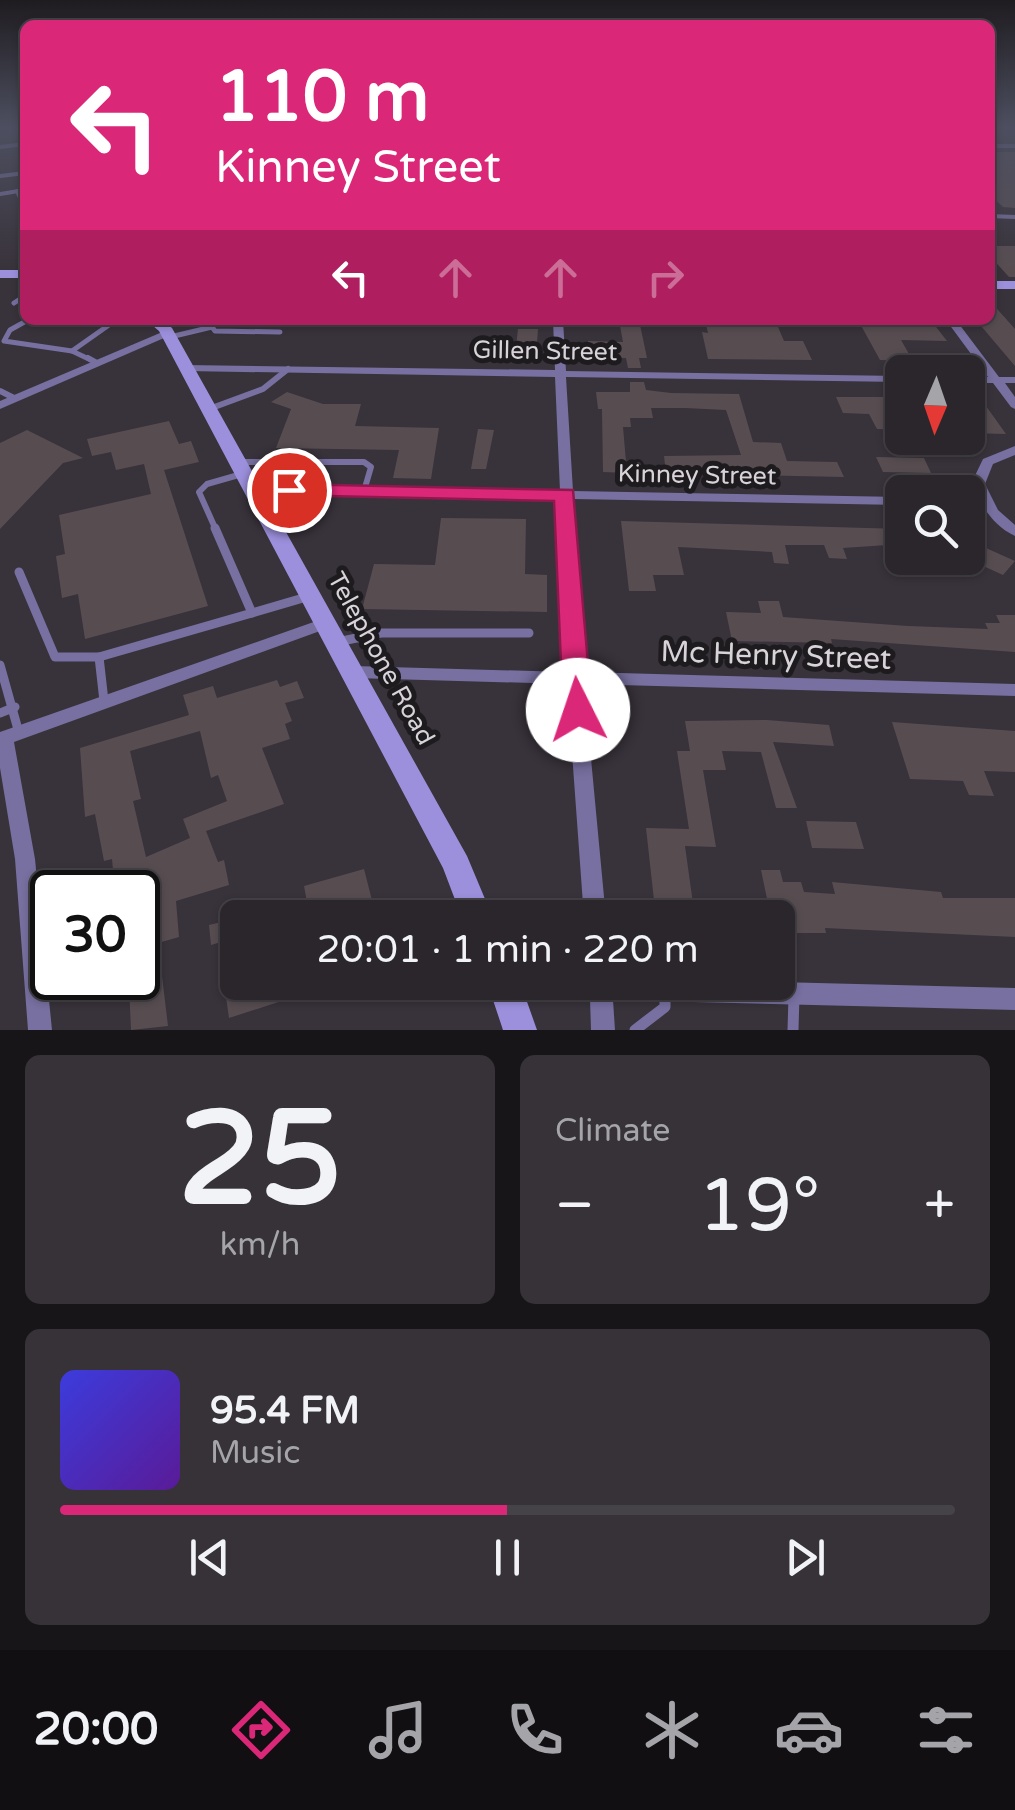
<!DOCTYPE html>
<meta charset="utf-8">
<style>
:root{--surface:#2a262c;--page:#363238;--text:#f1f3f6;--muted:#a5a5a9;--line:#464348;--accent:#db2777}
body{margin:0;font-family:"Varela Round",sans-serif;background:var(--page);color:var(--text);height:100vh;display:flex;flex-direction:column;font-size:38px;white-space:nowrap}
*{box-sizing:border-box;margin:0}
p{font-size:32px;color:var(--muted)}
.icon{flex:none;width:55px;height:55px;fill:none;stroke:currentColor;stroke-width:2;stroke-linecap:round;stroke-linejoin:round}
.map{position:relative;height:1030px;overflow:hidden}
.sheet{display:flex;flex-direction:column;gap:25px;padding:25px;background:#171518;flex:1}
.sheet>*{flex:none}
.hud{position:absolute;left:20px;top:20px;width:975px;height:305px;border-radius:15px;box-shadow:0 2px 8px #0004,0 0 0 2px var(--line);background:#db2777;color:#fff;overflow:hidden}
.needle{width:65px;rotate:182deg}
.buttons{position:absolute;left:885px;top:355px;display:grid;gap:20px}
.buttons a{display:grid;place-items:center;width:100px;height:100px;border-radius:15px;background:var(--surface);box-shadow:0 2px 8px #0004,0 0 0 2px var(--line);font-size:50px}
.speed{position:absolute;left:30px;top:870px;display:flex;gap:20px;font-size:50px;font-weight:700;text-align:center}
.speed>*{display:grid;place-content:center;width:130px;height:130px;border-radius:50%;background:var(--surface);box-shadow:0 2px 8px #0004,0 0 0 2px var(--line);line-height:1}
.speed .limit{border:5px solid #111;border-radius:15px;background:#fff;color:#111}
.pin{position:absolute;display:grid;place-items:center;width:85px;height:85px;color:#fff;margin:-42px;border:5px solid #fff;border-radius:50%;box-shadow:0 2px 10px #0007}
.me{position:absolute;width:110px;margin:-55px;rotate:356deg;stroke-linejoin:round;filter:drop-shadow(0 0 8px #0008)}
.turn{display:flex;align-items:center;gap:35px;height:210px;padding:0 30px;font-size:45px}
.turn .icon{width:130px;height:130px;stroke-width:2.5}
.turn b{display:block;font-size:70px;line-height:85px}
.lanes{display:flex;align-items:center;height:95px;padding:0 30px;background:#0003;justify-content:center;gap:50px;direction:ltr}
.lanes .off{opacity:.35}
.big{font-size:75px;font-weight:600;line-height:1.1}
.sheet .widget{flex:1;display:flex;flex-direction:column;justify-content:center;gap:15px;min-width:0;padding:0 35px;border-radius:15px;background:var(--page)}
.sheet .dial{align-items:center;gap:0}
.dial b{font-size:130px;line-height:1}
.song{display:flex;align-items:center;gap:30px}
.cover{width:120px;height:120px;border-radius:15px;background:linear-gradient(135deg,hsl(240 70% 55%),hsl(270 70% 35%))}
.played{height:10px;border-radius:5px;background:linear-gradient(90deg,var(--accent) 50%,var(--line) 50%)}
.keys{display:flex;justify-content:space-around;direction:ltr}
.heat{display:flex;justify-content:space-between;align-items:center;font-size:55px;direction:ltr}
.sheet .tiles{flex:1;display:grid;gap:25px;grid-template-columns:1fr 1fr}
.widget:last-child{grid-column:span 2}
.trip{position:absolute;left:220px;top:900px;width:575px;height:100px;border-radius:15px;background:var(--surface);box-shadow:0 2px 8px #0004,0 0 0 2px var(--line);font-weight:600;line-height:100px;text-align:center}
.menu{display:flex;height:160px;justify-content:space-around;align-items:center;background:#110f12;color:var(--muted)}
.menu .icon{width:70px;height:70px}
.menu .current{color:var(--accent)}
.menu b{font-size:45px;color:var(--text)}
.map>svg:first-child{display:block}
</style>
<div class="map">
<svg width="1015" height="1030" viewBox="0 0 1015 1030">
<rect width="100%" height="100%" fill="#38323a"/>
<g fill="#574d51" fill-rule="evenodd">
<path d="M990,152H1015V208L1003,207L990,195Z"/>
<path d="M990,246H1015V277H1009L990,256Z"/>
<path d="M990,301L1015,329V366L976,320H990Z"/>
<path d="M619,320H639L647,358H639L641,368H628L626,358L588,357V341L623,342Z"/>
<path d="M705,320H775L784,341H803L812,360L708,359L702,332L708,333Z"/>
<path d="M858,320L933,323L947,341L901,340L913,361L880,360Z"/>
<path d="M518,329H538L536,356H515Z"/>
<path d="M630,382H644L646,390L671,393L739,394L753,442L781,443L787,461L837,462L844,477L666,473L664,456L741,455L726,410L685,408H651L653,418H630L631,427H623L627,473L603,472L602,409H598L596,392H630Z"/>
<path d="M287,392L323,404H361L355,426L439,428L431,479L393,478L399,450L276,448L291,409L271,402Z"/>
<path d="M836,397H895L902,409V430L877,429L869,414L843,413Z"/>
<path d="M968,398L981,399L1006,434L968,433Z"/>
<path d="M169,421L179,444L191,441L199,462L164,470L208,606L85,639L78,594L62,598L56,556L65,554L59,515L151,494L144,464L116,470L111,452L92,456L87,439Z"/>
<path d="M478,429L494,430L486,469H471Z"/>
<path d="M27,430L83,458L63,463L0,529V443Z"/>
<path d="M876,457L924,458L931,473L883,472Z"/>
<path d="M441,518L526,519L525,574L547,575V612L362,609L374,564L435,565Z"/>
<path d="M621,521L902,529V544L843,548L847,559L829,558L824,545H785L789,564L774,563L772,552L678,547L684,575H653L656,591H629Z"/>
<path d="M968,540L1015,561L1003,575L968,559Z"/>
<path d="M758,601H779L783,617L908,626L988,629L985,623H1000L996,615H1015V652L831,639L832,643L732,641L726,612L761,613Z"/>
<path d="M277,680L280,687L297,681L304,698L285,703L292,721L285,724L290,739L262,748L284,804L206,831L218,862L224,860L229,885L176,901L179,937L158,943L168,1026L131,1030L129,985L138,983V892H115L112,859L104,861L95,814L85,817L80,748L189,715L183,695L213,686L217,698ZM200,731L211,778L218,775L227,801L183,819L190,838L146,857L133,801L141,799L130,751Z"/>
<path d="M767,720L829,725L834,746L773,742L797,808H776L761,752L722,751L726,770H703L716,847L685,846L695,918H656L646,828L689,829L677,751H690L685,721Z"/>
<path d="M892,722L1015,731V772L984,771L994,796L969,795L963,781L910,779Z"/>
<path d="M806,821L856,822L864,849L812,848Z"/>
<path d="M364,869L374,908L405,898L411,918H310L304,886Z"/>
<path d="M761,870H780L783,882H801L804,892L835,894L832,882L941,892L943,898H1015V937L825,928L826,933H778V918H771Z"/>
<path d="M238,918V937L211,945L209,925Z"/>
<path d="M249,982H330L331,985L229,1018L225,990Z"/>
</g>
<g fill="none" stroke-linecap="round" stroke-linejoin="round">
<g stroke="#7770a0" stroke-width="4">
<path d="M0,176L25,173"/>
<path d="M17,191L25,209"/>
<path d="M0,194L25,190"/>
</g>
<g stroke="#7770a0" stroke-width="5">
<path d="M14,303L25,296"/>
<path d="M28,320L10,330L4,341L72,351"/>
<path d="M170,337L212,327L215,331L280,332"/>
<path d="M93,361L72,351L116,320"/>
</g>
<g stroke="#7770a0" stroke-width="6">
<path d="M88,358L97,363"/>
<path d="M0,391L14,398"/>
<path d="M209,409L263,389L288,369"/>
<path d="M237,462H364L371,467L364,491"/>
<path d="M216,530L199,492L207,484L242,474"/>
</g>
<g stroke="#7770a0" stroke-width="9">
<path d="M215,528L252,613L310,596"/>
<path d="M19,572L55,657H99L104,701"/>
<path d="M337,642L381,633H529"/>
<path d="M99,657L252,613"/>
<path d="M0,665L19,733"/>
<path d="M0,713L15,707"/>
</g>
<g stroke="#7770a0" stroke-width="11">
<path d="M635,1030L665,1007V992"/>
<path d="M793,1030L794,996"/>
</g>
<g fill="#7770a0" fill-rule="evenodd">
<path d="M25,142V146L0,149V145Z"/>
<rect x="990" y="144" width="25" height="4"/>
<path d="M990,214L1015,215V219L990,218Z"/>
<path d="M553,320H563L566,371L902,376V382L566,377L573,491L902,497V505L573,499L583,672L1015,684V696L584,684L606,918H584L567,684L354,678L348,676L346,672L348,668L354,666L566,672L560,499L251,494L244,490L251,486L560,491L555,377L186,371L180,368L186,365L555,370Z"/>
<path d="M946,320H956L999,377H1015V383H1005L1015,397V409L1011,407L993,383H968V377H988Z"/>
<path d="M167,330L171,331V335L0,409V401Z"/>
<path d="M1015,446V455L993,464L985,484L998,510L1015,525V536C992,525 982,506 971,484L983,459Z"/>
<path d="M325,618L331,619L333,623L331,627L14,742L35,859L52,1030H28L15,859L0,768V732Z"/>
<path d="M496,982H778L1015,988V1010L613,1000L615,1030H591L590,999L506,997L498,994L495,986Z"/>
</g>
<g fill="#9c90dd" fill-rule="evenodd">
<rect x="0" y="270" width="25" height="8"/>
<rect x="990" y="281" width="25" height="8"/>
<path d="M146,320H163L172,328L467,856L493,918H462L443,868L159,331Z"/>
<path d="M487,982H520L537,1030H503Z"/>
</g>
</g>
<linearGradient id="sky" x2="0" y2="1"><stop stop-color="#1f1c20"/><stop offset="0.47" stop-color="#4d4f60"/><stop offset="1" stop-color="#4d4f60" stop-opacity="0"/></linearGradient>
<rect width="1015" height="271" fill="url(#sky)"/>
<path fill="#db2777" stroke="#8e194d" stroke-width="2.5" d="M289,484L573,490L592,710L588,718H567L563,710L554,501L281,495V486Z"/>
<g text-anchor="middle" stroke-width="10" stroke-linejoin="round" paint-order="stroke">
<g font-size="25" fill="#d7d3d8" stroke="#1e1b1f">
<text transform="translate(545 350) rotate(1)" y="9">Gillen Street</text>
<text transform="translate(697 474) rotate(1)" y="9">Kinney Street</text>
<text transform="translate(382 658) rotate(61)" y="9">Telephone Road</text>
</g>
<g font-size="30" fill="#d7d3d8" stroke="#1e1b1f">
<text transform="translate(776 655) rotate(2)" y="10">Mc Henry Street</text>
</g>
</g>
</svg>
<div class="buttons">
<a><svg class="needle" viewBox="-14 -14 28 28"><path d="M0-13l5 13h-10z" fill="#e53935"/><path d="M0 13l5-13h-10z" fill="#a5a5a9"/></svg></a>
<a><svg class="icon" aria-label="search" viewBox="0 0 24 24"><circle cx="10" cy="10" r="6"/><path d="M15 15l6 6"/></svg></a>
</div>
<div class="speed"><div class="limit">30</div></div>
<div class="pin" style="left:289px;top:490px;background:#d93025"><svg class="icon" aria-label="arrive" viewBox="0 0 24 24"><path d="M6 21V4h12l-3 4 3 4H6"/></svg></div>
<svg class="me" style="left:578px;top:710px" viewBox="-20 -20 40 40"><circle r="19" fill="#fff"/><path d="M0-13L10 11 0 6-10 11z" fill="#db2777"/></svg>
<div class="trip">20:01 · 1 min · 220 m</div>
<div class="hud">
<div class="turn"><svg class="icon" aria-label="left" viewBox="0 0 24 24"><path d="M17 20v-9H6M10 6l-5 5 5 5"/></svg><div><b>110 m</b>Kinney Street</div></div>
<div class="lanes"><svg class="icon" aria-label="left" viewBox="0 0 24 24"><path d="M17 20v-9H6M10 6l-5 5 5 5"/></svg><svg class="icon off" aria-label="ahead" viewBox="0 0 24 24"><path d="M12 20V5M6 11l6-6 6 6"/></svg><svg class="icon off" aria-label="ahead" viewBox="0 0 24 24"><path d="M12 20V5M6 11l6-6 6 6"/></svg><svg class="icon off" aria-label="right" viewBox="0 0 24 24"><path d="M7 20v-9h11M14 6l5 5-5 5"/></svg></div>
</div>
</div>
<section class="sheet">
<div class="tiles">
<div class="widget dial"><b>25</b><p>km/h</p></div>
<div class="widget"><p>Climate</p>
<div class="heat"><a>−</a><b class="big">19°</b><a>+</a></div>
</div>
<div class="widget">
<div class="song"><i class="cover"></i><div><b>95.4 FM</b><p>Music</p></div></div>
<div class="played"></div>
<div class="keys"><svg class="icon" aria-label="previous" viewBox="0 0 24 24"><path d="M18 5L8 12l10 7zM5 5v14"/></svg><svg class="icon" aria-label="pause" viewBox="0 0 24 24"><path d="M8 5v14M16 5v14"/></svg><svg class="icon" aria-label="next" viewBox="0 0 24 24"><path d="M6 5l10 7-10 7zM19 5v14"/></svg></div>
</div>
</div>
</section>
<nav class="menu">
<b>20:00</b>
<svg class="icon current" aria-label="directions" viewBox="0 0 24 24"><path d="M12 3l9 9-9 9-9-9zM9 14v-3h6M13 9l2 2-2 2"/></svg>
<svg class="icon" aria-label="music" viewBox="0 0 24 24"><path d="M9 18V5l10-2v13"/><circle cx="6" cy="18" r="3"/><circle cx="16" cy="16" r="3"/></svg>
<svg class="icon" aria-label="phone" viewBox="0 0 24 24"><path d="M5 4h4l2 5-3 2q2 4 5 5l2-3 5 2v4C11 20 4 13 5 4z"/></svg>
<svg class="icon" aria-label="climate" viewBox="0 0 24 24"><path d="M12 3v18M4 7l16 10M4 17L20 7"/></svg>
<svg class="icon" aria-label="car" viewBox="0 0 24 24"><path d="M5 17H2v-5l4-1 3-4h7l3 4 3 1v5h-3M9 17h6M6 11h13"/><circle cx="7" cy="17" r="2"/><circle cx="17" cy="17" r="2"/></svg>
<svg class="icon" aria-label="filters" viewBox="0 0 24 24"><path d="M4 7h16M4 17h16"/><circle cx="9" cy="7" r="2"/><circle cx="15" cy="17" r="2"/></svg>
</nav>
